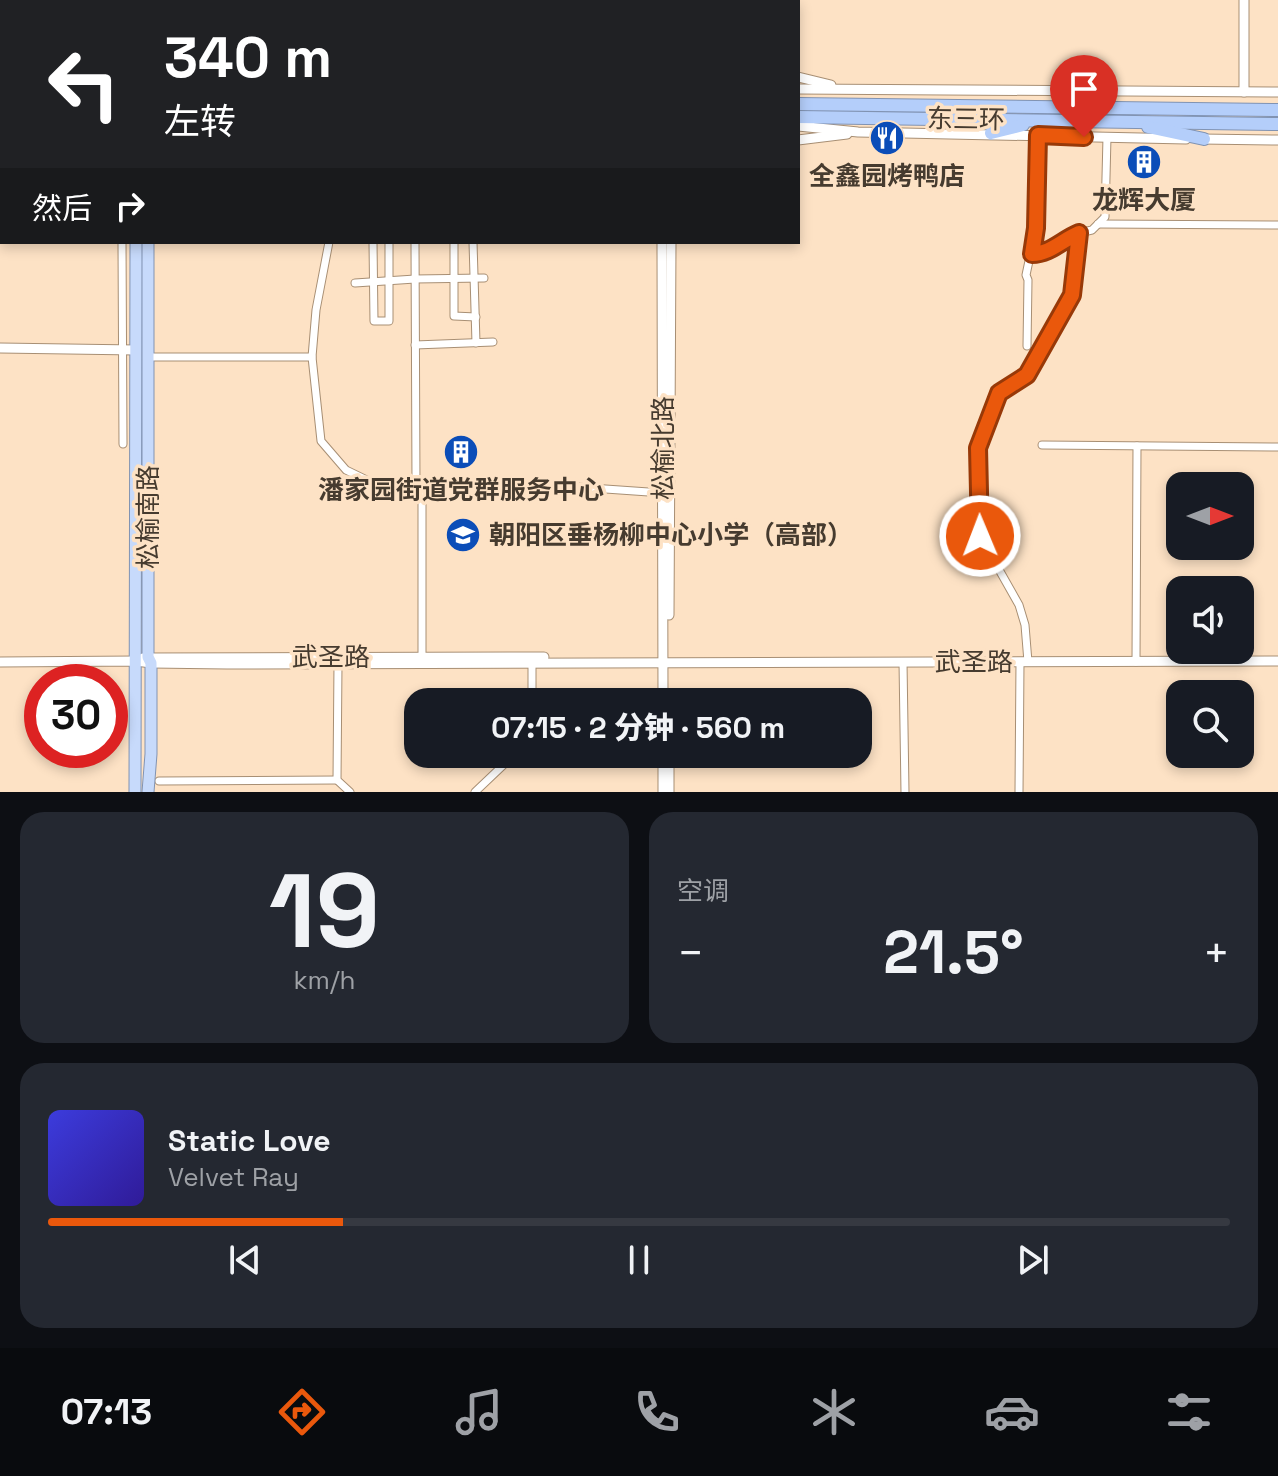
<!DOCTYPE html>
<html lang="zh">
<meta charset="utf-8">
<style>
:root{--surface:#171b24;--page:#242831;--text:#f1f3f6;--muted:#9ea1a6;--line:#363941;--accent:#ea580c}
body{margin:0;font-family:"Space Grotesk","Noto Sans SC",sans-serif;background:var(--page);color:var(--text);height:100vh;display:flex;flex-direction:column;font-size:30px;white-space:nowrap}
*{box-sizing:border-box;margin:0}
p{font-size:26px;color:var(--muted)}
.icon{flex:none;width:44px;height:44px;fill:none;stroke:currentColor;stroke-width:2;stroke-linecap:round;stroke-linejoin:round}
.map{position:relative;height:792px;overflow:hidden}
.details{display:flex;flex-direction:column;gap:20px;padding:20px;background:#0d0f14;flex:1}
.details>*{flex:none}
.top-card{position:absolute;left:0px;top:0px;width:800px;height:244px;box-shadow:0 4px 12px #0003;background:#202124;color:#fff;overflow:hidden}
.needle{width:52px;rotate:90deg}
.tools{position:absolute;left:1166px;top:472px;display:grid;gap:16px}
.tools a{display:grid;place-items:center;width:88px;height:88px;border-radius:16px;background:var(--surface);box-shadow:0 4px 12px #0003;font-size:40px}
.speed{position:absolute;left:24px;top:664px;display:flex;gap:16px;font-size:40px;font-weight:700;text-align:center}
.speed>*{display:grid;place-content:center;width:104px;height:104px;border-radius:50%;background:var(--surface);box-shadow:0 4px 12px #0003;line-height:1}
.speed .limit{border:12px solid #d22;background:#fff;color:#111}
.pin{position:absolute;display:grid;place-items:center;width:68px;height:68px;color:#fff;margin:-82px -34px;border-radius:50% 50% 50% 0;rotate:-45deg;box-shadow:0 0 8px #0007}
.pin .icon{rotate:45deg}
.me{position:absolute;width:88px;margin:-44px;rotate:359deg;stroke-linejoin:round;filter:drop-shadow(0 0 6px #0008)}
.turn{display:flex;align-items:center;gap:28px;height:168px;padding:0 32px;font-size:36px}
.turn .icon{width:104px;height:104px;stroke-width:2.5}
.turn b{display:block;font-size:56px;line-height:68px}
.then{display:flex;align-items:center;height:76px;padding:0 32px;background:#0003;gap:16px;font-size:30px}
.big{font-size:60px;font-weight:800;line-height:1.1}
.details .widget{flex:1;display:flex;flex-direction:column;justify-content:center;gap:12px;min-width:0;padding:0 28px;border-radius:24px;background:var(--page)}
.details .dial{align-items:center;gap:0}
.dial b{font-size:104px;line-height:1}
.song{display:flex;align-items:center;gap:24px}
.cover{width:96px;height:96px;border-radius:12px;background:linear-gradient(135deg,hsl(240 70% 55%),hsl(250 70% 35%))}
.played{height:8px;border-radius:4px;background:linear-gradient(90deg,var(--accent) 25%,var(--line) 25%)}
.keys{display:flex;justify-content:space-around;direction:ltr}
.heat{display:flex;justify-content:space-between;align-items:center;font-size:44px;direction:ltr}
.details .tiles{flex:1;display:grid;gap:20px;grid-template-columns:1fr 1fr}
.widget:last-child{grid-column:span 2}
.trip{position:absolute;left:404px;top:688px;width:468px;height:80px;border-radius:24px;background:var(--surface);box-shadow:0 4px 12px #0003;font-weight:800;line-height:80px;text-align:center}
.tab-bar{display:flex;height:128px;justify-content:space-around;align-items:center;background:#090b0e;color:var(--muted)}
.tab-bar .icon{width:56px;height:56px}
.tab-bar .active{color:var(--accent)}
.tab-bar b{font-size:36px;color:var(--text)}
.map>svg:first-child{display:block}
</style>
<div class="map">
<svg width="1278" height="792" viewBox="0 0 1278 792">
<rect width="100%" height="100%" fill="#fde2c5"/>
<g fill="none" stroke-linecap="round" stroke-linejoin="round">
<g stroke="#a88f74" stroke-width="9">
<g id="minor">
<path d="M296,0V2"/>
<path d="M464,0V2"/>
<path d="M520,0V2"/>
<path d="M272,2V0"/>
<path d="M329,2V0"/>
<path d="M389,2V0"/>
<path d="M1098,224L1278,225"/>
<path d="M122,242L123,444"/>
<path d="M329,242L316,310L312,357L321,441L346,470L377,485H548L663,493"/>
<path d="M373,242L374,321H389V242"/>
<path d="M415,242L416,484"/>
<path d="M454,242V316L476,317"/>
<path d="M473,242L476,343"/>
<path d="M1032,254C1050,254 1062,240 1079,233"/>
<path d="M355,283L415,279L484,278"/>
<path d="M415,345L493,342"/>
<path d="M1027,346L1028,280L1026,275L1036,228L1038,135"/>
<path d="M148,357H312"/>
<path d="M1042,445L1278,447"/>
<path d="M422,484V657"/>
<path d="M903,662L905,792"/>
<path d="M1028,662L1025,625L1019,605L980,536L978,448L999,393L1027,375L1072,295L1079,233L1092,230L1105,217L1107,137"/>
<path d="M1136,662L1137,446"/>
<path d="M532,663V702"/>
<path d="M338,664L337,780L350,792"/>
<path d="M159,781L337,780"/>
<path d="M475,792L515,754"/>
<path d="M1019,792L1020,662"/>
</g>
</g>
<g stroke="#a88f74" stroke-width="11">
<g id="tertiary">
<path d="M663,0V2"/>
<path d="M671,0V2"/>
<path d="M680,0V2"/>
<path d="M654,2V0"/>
<path d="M0,76H2"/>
<path d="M798,77L831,85"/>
<path d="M798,89L1278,92"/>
<path d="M1244,92V0"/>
<path d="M0,118H2"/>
<path d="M798,126L858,132L1186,139"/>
<path d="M1201,139L1278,140"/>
<path d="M798,140L847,134"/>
<path d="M662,242L663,702"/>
<path d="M0,348L136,350"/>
<path d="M669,615L671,242"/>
<path d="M143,658L544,657"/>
<path d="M0,662L136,661L151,663L227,664L1278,661"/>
<path d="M669,754V792"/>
<path d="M663,792V754"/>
</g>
</g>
<g stroke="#8193b2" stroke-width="13">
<g id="primary">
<path d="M140,2V0"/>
<path d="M152,2V0"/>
<path d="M148,242V657L151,663V754L148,792"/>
<path d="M135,792L136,242"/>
</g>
</g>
<g stroke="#8193b2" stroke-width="14">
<g id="trunk">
<path d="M0,91H2"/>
<path d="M0,104H2"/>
<path d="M798,104L1278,110"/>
<path d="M798,117L1278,124"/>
<path d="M1148,127L1204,139"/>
<path d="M991,133L1023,125"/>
</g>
</g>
<use href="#minor" stroke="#fff" stroke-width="7"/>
<use href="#tertiary" stroke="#fff" stroke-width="9"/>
<use href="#primary" stroke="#c7dafb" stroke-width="11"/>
<use href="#trunk" stroke="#b4cefa" stroke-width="12"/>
</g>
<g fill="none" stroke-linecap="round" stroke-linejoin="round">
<g stroke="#983908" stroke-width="20">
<path id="route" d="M980,536L978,448L999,393L1027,375L1072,295L1079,233C1062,240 1050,254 1032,254L1036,228L1038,135L1084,137"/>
</g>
<use href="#route" stroke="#ea580c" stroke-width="14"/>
</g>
<defs>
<g id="restaurant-disc" transform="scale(1.8)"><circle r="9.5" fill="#0b4db8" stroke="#fde2c5"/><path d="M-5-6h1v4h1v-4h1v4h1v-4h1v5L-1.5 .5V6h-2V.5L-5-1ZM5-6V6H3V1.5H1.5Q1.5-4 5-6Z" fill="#fff"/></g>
<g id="building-disc" transform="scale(1.8)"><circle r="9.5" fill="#0b4db8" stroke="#fde2c5"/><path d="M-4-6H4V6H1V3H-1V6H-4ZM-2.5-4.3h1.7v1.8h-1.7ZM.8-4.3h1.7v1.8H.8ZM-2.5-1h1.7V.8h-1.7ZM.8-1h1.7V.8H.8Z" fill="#fff"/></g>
<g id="school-disc" transform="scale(1.8)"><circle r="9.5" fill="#0b4db8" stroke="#fde2c5"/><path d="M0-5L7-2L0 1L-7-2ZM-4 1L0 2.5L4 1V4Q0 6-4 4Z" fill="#fff"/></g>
</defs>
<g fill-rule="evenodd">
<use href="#restaurant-disc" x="887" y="138"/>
<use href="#building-disc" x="1144" y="162"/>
<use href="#building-disc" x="461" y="452"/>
<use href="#school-disc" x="463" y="535"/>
</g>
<g text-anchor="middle" stroke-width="7" stroke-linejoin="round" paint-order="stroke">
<g font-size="26" fill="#463b2f" stroke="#fde2c5">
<text transform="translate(966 119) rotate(1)" y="9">东三环</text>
<text transform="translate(663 448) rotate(-90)" y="9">松榆北路</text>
<text transform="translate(148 517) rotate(-90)" y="9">松榆南路</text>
<text x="331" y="666">武圣路</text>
<text x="974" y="671">武圣路</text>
</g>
<g font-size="26" font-weight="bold" fill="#463b2f" stroke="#fde2c5">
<text x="887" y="185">全鑫园烤鸭店</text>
<text x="1144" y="209">龙辉大厦</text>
<text x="461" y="499">潘家园街道党群服务中心</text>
<text x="489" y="544" text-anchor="start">朝阳区垂杨柳中心小学（高部）</text>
</g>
</g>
</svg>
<div class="tools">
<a><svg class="needle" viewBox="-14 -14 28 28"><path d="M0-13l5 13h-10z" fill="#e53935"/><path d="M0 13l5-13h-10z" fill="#9ea1a6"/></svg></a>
<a><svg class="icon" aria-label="sound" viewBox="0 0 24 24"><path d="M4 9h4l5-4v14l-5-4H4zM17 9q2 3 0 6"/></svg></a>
<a><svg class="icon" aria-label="search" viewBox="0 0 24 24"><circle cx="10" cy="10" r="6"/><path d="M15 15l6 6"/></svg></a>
</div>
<div class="speed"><div class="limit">30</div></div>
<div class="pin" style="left:1084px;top:137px;background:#d93025"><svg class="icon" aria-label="arrive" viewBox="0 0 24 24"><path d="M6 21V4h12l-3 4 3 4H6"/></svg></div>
<svg class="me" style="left:980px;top:536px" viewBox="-20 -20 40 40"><circle r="17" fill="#ea580c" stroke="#fff" stroke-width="3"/><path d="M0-11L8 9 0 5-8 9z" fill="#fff"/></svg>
<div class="trip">07:15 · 2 分钟 · 560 m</div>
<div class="top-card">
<div class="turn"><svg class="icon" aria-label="left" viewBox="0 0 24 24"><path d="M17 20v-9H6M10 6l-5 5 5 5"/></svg><div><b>340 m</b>左转</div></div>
<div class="then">然后<svg class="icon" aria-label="right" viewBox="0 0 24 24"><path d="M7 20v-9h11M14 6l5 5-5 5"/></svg></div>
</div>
</div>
<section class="details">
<div class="tiles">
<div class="widget dial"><b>19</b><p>km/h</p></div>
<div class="widget"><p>空调</p>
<div class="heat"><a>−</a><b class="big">21.5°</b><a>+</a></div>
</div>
<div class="widget">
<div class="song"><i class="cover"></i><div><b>Static Love</b><p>Velvet Ray</p></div></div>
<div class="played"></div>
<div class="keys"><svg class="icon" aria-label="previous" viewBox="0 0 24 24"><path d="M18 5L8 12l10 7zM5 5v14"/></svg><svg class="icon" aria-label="pause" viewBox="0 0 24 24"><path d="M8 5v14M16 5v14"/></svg><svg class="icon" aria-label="next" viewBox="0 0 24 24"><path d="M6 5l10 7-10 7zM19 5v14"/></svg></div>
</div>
</div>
</section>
<nav class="tab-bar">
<b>07:13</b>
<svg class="icon active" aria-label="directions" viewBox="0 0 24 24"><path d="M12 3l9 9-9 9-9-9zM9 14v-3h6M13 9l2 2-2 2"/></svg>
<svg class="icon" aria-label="music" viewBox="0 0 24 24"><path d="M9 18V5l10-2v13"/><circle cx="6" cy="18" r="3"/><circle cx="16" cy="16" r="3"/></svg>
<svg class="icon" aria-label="phone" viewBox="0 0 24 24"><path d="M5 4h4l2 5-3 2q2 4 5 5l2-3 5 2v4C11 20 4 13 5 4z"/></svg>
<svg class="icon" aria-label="climate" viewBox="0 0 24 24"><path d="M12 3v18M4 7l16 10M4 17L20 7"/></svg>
<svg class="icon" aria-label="car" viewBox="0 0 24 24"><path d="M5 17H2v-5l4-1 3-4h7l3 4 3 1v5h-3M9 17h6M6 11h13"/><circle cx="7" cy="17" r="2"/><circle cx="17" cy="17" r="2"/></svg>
<svg class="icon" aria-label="filters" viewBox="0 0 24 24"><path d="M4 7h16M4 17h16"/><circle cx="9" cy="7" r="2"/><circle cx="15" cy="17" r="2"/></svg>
</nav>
